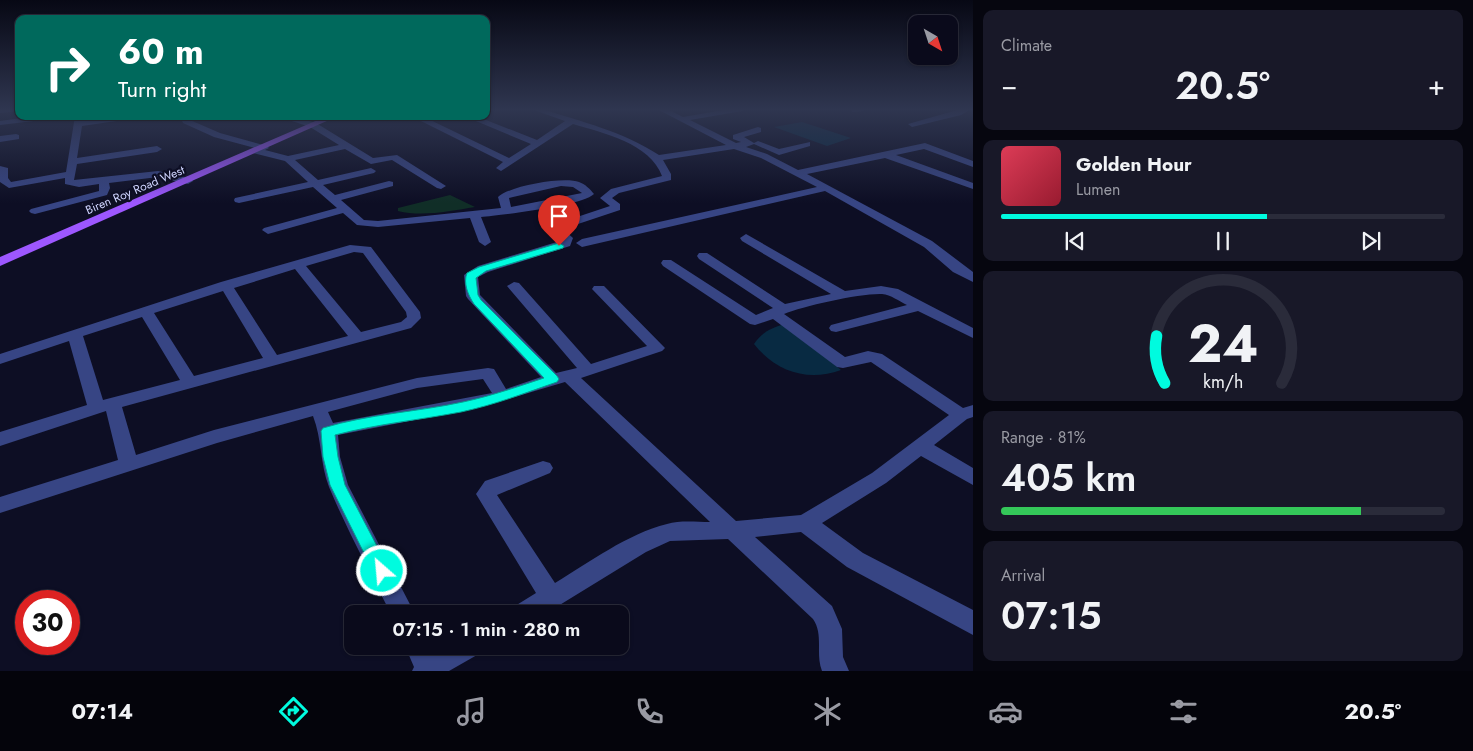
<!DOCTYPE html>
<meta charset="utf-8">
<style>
:root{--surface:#0a0a1b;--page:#181828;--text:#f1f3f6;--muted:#999aa3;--line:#2a2b3a;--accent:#00fbdf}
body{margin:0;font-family:Jost,sans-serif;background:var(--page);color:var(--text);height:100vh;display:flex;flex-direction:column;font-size:19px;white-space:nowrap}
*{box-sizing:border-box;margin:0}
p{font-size:16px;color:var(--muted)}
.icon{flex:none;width:28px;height:28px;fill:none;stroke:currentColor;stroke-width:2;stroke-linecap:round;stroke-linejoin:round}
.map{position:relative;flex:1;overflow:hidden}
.details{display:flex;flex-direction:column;gap:10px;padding:10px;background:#06060f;width:500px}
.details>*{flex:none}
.banner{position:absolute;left:15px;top:15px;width:475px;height:105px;border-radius:10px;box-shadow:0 1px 4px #0004,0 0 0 1px var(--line);background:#00695c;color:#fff;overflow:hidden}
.needle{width:32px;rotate:141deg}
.tools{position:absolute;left:908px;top:15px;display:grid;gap:10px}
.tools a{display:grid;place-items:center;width:50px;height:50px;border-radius:10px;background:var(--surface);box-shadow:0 1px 4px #0004,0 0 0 1px var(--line);font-size:25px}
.speed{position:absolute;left:15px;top:590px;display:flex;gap:10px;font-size:25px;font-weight:700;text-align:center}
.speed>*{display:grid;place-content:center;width:65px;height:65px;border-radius:50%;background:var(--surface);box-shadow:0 1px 4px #0004,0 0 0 1px var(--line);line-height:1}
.speed .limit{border:8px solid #d22;background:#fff;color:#111}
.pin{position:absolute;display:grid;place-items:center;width:42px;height:42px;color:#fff;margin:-51px -21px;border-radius:50% 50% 50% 0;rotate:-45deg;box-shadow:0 0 5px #0007}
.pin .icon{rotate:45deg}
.me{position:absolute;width:55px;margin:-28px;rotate:333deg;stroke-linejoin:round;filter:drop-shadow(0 0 4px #0008)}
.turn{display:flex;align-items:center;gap:18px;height:105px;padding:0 20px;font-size:22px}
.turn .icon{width:65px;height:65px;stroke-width:2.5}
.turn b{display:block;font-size:35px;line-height:42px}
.big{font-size:38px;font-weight:600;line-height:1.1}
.details .widget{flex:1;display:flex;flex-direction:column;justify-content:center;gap:8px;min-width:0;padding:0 18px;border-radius:10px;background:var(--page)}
.details .dial{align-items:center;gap:0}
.dial svg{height:130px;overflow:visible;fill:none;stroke:var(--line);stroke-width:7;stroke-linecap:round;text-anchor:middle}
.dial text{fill:var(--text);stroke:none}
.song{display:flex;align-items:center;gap:15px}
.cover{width:60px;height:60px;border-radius:8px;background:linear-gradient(135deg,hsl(350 70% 55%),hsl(350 70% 35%))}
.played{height:5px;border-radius:2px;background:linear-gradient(90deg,var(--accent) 60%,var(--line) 60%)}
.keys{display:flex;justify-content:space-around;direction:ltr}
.heat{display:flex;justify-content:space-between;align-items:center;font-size:28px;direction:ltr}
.charge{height:8px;border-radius:4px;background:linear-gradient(90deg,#34c759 81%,var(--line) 0)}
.trip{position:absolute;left:344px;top:605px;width:285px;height:50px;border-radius:10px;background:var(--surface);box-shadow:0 1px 4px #0004,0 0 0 1px var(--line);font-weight:600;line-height:50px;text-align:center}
.dock{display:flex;height:80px;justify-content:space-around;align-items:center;background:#04040b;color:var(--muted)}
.dock .icon{width:35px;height:35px}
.dock .selected{color:var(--accent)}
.dock b{font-size:22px;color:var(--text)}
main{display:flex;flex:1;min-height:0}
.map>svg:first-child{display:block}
</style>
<main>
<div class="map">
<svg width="973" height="671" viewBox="0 0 973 671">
<rect width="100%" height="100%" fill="#0d0e24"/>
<path fill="#102e27" d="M450,195L475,207C451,211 422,217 398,211V208Z"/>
<g fill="#082a42">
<path d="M802,122L851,138L827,146L774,127Z"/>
<path d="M785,324L841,370C808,382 776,372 754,344C762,332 771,328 785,324Z"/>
</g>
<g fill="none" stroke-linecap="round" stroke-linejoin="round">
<g fill="#374584" fill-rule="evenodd">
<path d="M0,109H19V111L0,113Z"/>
<path d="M531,109H542C582,122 622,131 659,155L726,145L657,109H667L683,117L730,109H746L742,111L690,120L736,143L741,142L733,139V135L758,127L761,128V132L744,137L754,143L758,141L779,149L810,142V146L779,155L754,144L746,147L767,154L798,170L925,143L973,161V167L924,149L896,155L973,183V189L885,158L807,174L932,241L973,272V282L953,272L924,247L825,191L582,247L576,243L582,239L817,187L761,158L734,149L663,160L671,174V180L619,193L612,198L620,204V210L563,229L573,238L570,246L488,272L478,277L480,295L556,373L577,368L507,286L514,282L519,283L591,364L647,346L592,289L594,286H604L665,348L662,351L581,378L736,521L801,515L872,473L949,415L871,362L843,368L837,367L773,319L755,325L750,324L663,266L661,263L663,260H671L756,315L773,308L699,259L697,256L699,253H707L785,304L831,294L742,241L740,238L746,234L845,291L881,286L898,289L973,328V338L918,311L836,332L831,331L829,328L831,325L907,305C899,301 891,295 882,294C861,293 803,306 784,314L845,357L868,351L882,354L963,408L973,405V417L967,419L934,445L973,468V485L921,456L886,483L822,523L863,553L973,610V635L847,567L801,532L755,537L832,606L842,629L843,657L849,671H822C815,653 824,635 813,619L728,539L670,541L646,552L545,614H511L515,606L536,593L476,494L485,481L543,461L550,463L553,468L550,473L497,495L555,583C590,562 627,534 667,524C680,520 696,522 710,522L565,382L481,407L338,435L340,457L348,485L415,614H391C370,572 347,530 329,487C320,464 322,439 313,416L217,443L0,513V497L118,460L106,411L0,446V432L87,405L69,341L0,364V354L221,282L350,245L371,247L420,312L421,318L411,328L122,407L136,455L214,430L417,378L488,368L494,369L506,389L541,377L468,299L466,296L464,275L478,266L560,241L561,239L552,231L553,225L610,206L600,198L611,189L662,176C650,143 603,133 573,124L501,171L496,168L503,162L411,116H422L509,158L531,144L464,116H476L537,140L565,121ZM354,252L363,253L406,312L407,317L401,322L361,332L306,266ZM295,269L348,336L277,355L234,288ZM223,291L263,358L194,376L154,313ZM142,317L180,380L103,400L83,336ZM483,379L492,393L333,423L328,412L417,388Z"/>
<path d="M852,109H867L863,111L852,112Z"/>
<path d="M961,109H971L961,115L912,127L908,124Z"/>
<path d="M36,116H63L59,118L0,125V121Z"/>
<path d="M75,116H83L82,121L117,116H141L137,118L82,126L77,158L157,146L162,149L157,152L77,164L74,180L158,171L192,179L193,181L188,184L158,177L109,183L110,188L107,195L35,214L31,213L29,211L31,209L99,191V184L79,187L65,184V178L9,188L0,182V166L8,168V178L11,182L66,172Z"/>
<path d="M180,116H188L190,120L220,133L267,146L269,148L265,150L288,156L339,145L310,127L277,116H291L316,123L373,158L397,155L446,186L441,189L437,188L392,160L371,164L345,149L295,160L318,180L371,168L376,171L374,173L323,185L335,195L389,181L393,182V186L341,200L364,220L378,221L501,208L498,197C509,186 564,176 579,182C585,184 590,189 594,194C582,206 501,215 481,217L491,242L485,246L479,242L470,218L378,227L357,225L343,213L268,234L262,230L264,228L337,208L313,187L239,203L235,202L234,200L235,198L308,182L285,161L253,153L251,151L255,148L214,137L183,123ZM561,186L573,187L582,193L511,207L509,198L513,197Z"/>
<path d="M16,134L19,135V139L0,142V136Z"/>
<path d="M405,646H430L433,652L444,646H480L477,655L449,671H412L414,667Z"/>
</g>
<path fill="#9d57ff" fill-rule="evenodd" d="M327,116H338L0,266V257Z"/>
</g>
<linearGradient id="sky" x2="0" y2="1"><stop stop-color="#070814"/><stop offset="0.54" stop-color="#2f3650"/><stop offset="1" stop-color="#2f3650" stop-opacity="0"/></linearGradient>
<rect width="973" height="203" fill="url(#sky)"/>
<path fill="#00fbdf" stroke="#00a391" d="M559,243L564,246L563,248L486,271L476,278L478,295L481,300L557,376L559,379L557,382C525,393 494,405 461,412C419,420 377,424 335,435L338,457L345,485L390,571L388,577L382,579L376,577L330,485L323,457L321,431L323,428C369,414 417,412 463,402C491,396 517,387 544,378L474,304C468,295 463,283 467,273L479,267Z"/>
<g text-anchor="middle" stroke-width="4.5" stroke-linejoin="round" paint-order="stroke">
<g font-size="12" fill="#d0d5ff" stroke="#0d0e24">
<text transform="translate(135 190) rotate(-23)" y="4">Biren Roy Road West</text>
</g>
</g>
</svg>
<div class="tools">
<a><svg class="needle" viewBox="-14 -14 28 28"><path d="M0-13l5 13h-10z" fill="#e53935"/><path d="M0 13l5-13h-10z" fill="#999aa3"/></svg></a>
</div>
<div class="speed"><div class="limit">30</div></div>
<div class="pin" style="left:559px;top:246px;background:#d93025"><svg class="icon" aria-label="arrive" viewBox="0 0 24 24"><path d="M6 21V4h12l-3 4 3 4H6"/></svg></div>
<svg class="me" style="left:382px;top:571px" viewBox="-20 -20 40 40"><circle r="17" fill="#00fbdf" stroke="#fff" stroke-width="3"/><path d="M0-11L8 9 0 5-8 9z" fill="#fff"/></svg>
<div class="trip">07:15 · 1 min · 280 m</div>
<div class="banner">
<div class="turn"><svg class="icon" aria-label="right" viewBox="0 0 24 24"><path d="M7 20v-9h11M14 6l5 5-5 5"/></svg><div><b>60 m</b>Turn right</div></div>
</div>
</div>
<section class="details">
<div class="widget"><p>Climate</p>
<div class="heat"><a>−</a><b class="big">20.5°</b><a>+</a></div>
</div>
<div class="widget">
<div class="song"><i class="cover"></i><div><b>Golden Hour</b><p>Lumen</p></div></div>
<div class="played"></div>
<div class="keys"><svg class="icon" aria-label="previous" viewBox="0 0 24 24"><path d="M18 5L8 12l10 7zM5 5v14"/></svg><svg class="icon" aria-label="pause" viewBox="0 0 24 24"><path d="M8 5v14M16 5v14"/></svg><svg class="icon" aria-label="next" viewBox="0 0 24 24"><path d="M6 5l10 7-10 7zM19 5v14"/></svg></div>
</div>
<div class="widget dial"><svg viewBox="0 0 100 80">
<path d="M14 69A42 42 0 1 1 86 69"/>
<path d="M14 69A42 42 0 0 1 9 40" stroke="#00fbdf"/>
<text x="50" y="56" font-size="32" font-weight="700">24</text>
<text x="50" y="72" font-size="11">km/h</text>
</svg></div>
<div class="widget"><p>Range · 81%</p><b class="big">405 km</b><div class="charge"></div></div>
<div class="widget"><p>Arrival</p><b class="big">07:15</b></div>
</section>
</main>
<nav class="dock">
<b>07:14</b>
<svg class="icon selected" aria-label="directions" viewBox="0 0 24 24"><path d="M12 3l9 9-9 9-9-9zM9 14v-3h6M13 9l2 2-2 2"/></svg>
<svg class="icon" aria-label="music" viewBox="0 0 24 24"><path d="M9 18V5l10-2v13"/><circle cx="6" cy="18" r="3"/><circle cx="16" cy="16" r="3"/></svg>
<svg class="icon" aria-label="phone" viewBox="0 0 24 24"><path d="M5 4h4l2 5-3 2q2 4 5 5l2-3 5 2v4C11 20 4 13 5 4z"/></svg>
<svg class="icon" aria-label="climate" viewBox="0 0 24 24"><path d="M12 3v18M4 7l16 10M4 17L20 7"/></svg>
<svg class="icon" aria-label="car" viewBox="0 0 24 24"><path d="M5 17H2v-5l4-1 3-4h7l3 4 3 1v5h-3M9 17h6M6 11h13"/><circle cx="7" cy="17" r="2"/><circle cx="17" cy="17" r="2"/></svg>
<svg class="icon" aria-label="filters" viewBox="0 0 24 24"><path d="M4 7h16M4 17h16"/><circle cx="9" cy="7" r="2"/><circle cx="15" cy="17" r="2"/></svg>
<b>20.5°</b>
</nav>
